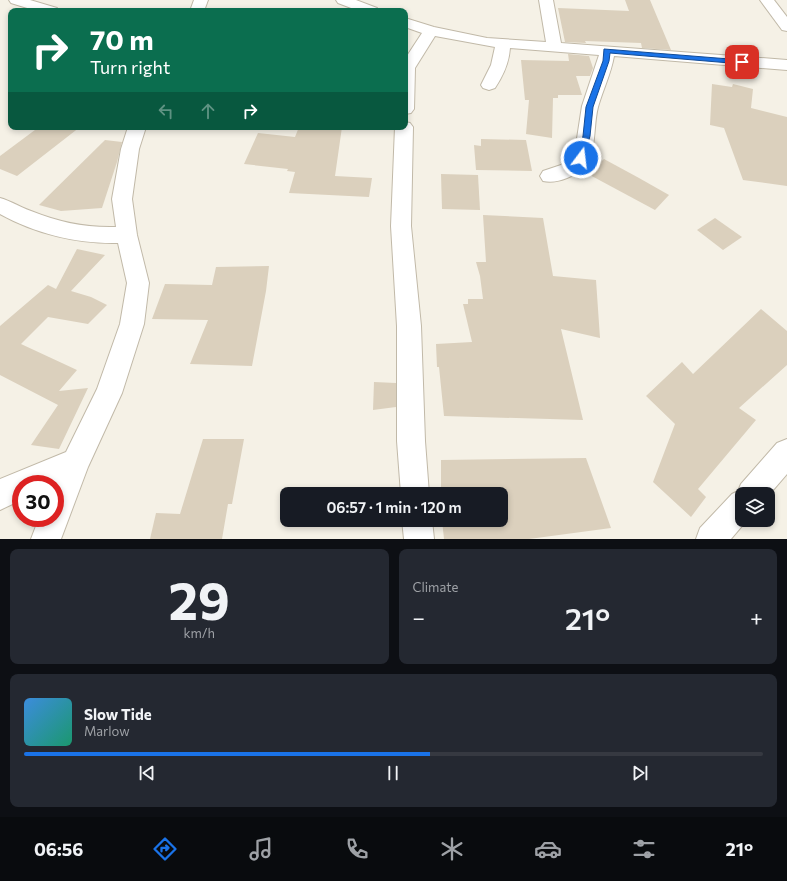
<!DOCTYPE html>
<meta charset="utf-8">
<style>
:root{--surface:#171b24;--page:#242831;--text:#f1f3f6;--muted:#9ea1a6;--line:#363941;--accent:#1a73e8}
body{margin:0;font-family:Commissioner,sans-serif;background:var(--page);color:var(--text);height:100vh;display:flex;flex-direction:column;font-size:15px;white-space:nowrap}
*{box-sizing:border-box;margin:0}
p{font-size:13px;color:var(--muted)}
.icon{flex:none;width:22px;height:22px;fill:none;stroke:currentColor;stroke-width:2;stroke-linecap:round;stroke-linejoin:round}
.map{position:relative;height:539px;overflow:hidden}
.details{display:flex;flex-direction:column;gap:10px;padding:10px;background:#0d0f14;flex:1}
.details>*{flex:none}
.banner{position:absolute;left:8px;top:8px;width:400px;height:122px;border-radius:8px;box-shadow:0 2px 6px #0003;background:#0b6e4f;color:#fff;overflow:hidden}
.buttons{position:absolute;left:735px;top:487px;display:grid;gap:8px}
.buttons a{display:grid;place-items:center;width:40px;height:40px;border-radius:8px;background:var(--surface);box-shadow:0 2px 6px #0003;font-size:20px}
.speed{position:absolute;left:12px;top:475px;display:flex;gap:8px;font-size:20px;font-weight:700;text-align:center}
.speed>*{display:grid;place-content:center;width:52px;height:52px;border-radius:50%;background:var(--surface);box-shadow:0 2px 6px #0003;line-height:1}
.speed .limit{border:6px solid #d22;background:#fff;color:#111}
.pin{position:absolute;display:grid;place-items:center;width:34px;height:34px;color:#fff;margin:-17px;border-radius:8px;box-shadow:0 2px 6px #0006}
.me{position:absolute;width:44px;margin:-22px;rotate:15deg;stroke-linejoin:round;filter:drop-shadow(0 0 3px #0008)}
.turn{display:flex;align-items:center;gap:14px;height:84px;padding:0 16px;font-size:18px}
.turn .icon{width:52px;height:52px;stroke-width:2.5}
.turn b{display:block;font-size:28px;line-height:34px}
.lanes{display:flex;align-items:center;height:38px;padding:0 16px;background:#0003;justify-content:center;gap:20px;direction:ltr}
.lanes .off{opacity:.35}
.big{font-size:30px;font-weight:600;line-height:1.1}
.details .tile{flex:1;display:flex;flex-direction:column;justify-content:center;gap:6px;min-width:0;padding:0 14px;border-radius:8px;background:var(--page)}
.details .dial{align-items:center;gap:0}
.dial b{font-size:52px;line-height:1}
.song{display:flex;align-items:center;gap:12px}
.cover{width:48px;height:48px;border-radius:6px;background:linear-gradient(135deg,hsl(210 70% 55%),hsl(160 70% 35%))}
.played{height:4px;border-radius:2px;background:linear-gradient(90deg,var(--accent) 55%,var(--line) 55%)}
.keys{display:flex;justify-content:space-around;direction:ltr}
.heat{display:flex;justify-content:space-between;align-items:center;font-size:22px;direction:ltr}
.details .tiles{flex:1;display:grid;gap:10px;grid-template-columns:1fr 1fr}
.tile:last-child{grid-column:span 2}
.trip{position:absolute;left:280px;top:487px;width:228px;height:40px;border-radius:8px;background:var(--surface);box-shadow:0 2px 6px #0003;font-weight:600;line-height:40px;text-align:center}
.menu{display:flex;height:64px;justify-content:space-around;align-items:center;background:#090b0e;color:var(--muted)}
.menu .icon{width:28px;height:28px}
.menu .current{color:var(--accent)}
.menu b{font-size:18px;color:var(--text)}
.map>svg:first-child{display:block}
</style>
<div class="map">
<svg width="787" height="539" viewBox="0 0 787 539">
<rect width="100%" height="100%" fill="#f5f1e6"/>
<g fill="#dbd0bd">
<path d="M625,0H650L671,50L642,48L641,43L585,41L586,43L565,42L558,8L629,11Z"/>
<path d="M568,54L589,56L593,68L590,76H576L582,95H558V98H553L552,138L526,134L529,100H525L521,60L569,61Z"/>
<path d="M712,84L732,87L733,84L753,89L751,108L787,117V186L743,180L724,128L710,125Z"/>
<path d="M39,127H80L17,176L0,169V156Z"/>
<path d="M299,127H342L335,176L372,178L369,197L289,193L295,172L287,171L288,169L244,164L258,133L295,137Z"/>
<path d="M481,139L526,140L532,171L476,170L474,145L481,146Z"/>
<path d="M105,140L122,142L117,162L102,208L61,211L39,205Z"/>
<path d="M604,159L639,178L669,195L655,210L588,174Z"/>
<path d="M441,174L478,175L480,210L442,209Z"/>
<path d="M483,215L543,218L553,276L596,280L600,338L561,329L583,420L444,416L439,367H437L436,344L472,342L463,304H468V299H483L480,276L476,262H486Z"/>
<path d="M715,218L742,237L723,250L697,230Z"/>
<path d="M77,249L105,255L71,291L91,297L107,305L88,324L48,317L21,344L77,370L59,391L88,388L59,449L31,445L58,405L0,375V326L48,285L56,289Z"/>
<path d="M269,266L266,291L252,366L190,364L208,320L152,319L165,284L212,285L216,267Z"/>
<path d="M761,309L787,331V365L739,408L756,420L698,489L706,497L691,517L653,482L675,424L646,396L682,362L693,374Z"/>
<path d="M374,382L396,383V407L373,410Z"/>
<path d="M203,439H244L232,504H228L222,539H150L156,513L180,514Z"/>
<path d="M586,458L611,528L529,539H444L442,520H501V494H441V460Z"/>
</g>
<g fill="none" stroke-linecap="round" stroke-linejoin="round">
<g stroke="#c1b9a8" stroke-width="2">
<g id="minor">
<path d="M9,0H30L57,8L59,11H37L11,3Z"/>
<path d="M194,0H208L204,11H190Z"/>
<path d="M336,0H356L377,8L379,11H359L338,3Z"/>
<path d="M539,0H553L561,43L787,60V70L614,56C611,74 603,89 598,107C591,134 601,166 567,178C559,181 552,183 543,181L540,176L543,171L561,165L572,157L576,145L582,106L599,55L510,48C509,63 503,76 495,88L489,90L483,88L481,85L491,65L495,47L435,36L415,68L414,109L411,113L405,114V59L422,33L405,27V18L434,27L487,38L546,42Z"/>
<path d="M760,0H774L787,17V31L782,30Z"/>
<path d="M405,122L410,123L413,127L411,226L421,326L425,441L429,494H401L397,441V326L391,226L395,127H405Z"/>
<path d="M128,127H146L139,149L132,199L137,235L149,283L144,324L122,393L88,467L61,539H31L39,518H55V484H21V500L0,510V479L66,452L97,389L120,324L127,283L118,243C78,244 36,234 0,214V198C11,201 20,207 31,211C58,222 86,228 116,227L112,199L121,149Z"/>
<path d="M787,439V474L768,496V494H742V520H747L731,539H696L700,528L732,494L738,491L741,484L777,443Z"/>
<path d="M402,520H432L434,539H404Z"/>
</g>
</g>
<use href="#minor" fill="#fff" fill-rule="evenodd"/>
</g>
<path fill="#1a73e8" stroke="#114b97" d="M604,49L742,60L745,62L742,64L610,53L609,61L593,107L590,136L584,158L581,161L577,158L583,136L586,107L603,61Z"/>
</svg>
<div class="buttons">
<a><svg class="icon" aria-label="layers" viewBox="0 0 24 24"><path d="M12 4l9 5-9 5-9-5zM3 14l9 5 9-5"/></svg></a>
</div>
<div class="speed"><div class="limit">30</div></div>
<div class="pin" style="left:742px;top:62px;background:#d93025"><svg class="icon" aria-label="arrive" viewBox="0 0 24 24"><path d="M6 21V4h12l-3 4 3 4H6"/></svg></div>
<svg class="me" style="left:581px;top:158px" viewBox="-20 -20 40 40"><circle r="17" fill="#1a73e8" stroke="#fff" stroke-width="3"/><path d="M0-11L8 9 0 5-8 9z" fill="#fff"/></svg>
<div class="trip">06:57 · 1 min · 120 m</div>
<div class="banner">
<div class="turn"><svg class="icon" aria-label="right" viewBox="0 0 24 24"><path d="M7 20v-9h11M14 6l5 5-5 5"/></svg><div><b>70 m</b>Turn right</div></div>
<div class="lanes"><svg class="icon off" aria-label="left" viewBox="0 0 24 24"><path d="M17 20v-9H6M10 6l-5 5 5 5"/></svg><svg class="icon off" aria-label="ahead" viewBox="0 0 24 24"><path d="M12 20V5M6 11l6-6 6 6"/></svg><svg class="icon" aria-label="right" viewBox="0 0 24 24"><path d="M7 20v-9h11M14 6l5 5-5 5"/></svg></div>
</div>
</div>
<section class="details">
<div class="tiles">
<div class="tile dial"><b>29</b><p>km/h</p></div>
<div class="tile"><p>Climate</p>
<div class="heat"><a>−</a><b class="big">21°</b><a>+</a></div>
</div>
<div class="tile">
<div class="song"><i class="cover"></i><div><b>Slow Tide</b><p>Marlow</p></div></div>
<div class="played"></div>
<div class="keys"><svg class="icon" aria-label="previous" viewBox="0 0 24 24"><path d="M18 5L8 12l10 7zM5 5v14"/></svg><svg class="icon" aria-label="pause" viewBox="0 0 24 24"><path d="M8 5v14M16 5v14"/></svg><svg class="icon" aria-label="next" viewBox="0 0 24 24"><path d="M6 5l10 7-10 7zM19 5v14"/></svg></div>
</div>
</div>
</section>
<nav class="menu">
<b>06:56</b>
<svg class="icon current" aria-label="directions" viewBox="0 0 24 24"><path d="M12 3l9 9-9 9-9-9zM9 14v-3h6M13 9l2 2-2 2"/></svg>
<svg class="icon" aria-label="music" viewBox="0 0 24 24"><path d="M9 18V5l10-2v13"/><circle cx="6" cy="18" r="3"/><circle cx="16" cy="16" r="3"/></svg>
<svg class="icon" aria-label="phone" viewBox="0 0 24 24"><path d="M5 4h4l2 5-3 2q2 4 5 5l2-3 5 2v4C11 20 4 13 5 4z"/></svg>
<svg class="icon" aria-label="climate" viewBox="0 0 24 24"><path d="M12 3v18M4 7l16 10M4 17L20 7"/></svg>
<svg class="icon" aria-label="car" viewBox="0 0 24 24"><path d="M5 17H2v-5l4-1 3-4h7l3 4 3 1v5h-3M9 17h6M6 11h13"/><circle cx="7" cy="17" r="2"/><circle cx="17" cy="17" r="2"/></svg>
<svg class="icon" aria-label="filters" viewBox="0 0 24 24"><path d="M4 7h16M4 17h16"/><circle cx="9" cy="7" r="2"/><circle cx="15" cy="17" r="2"/></svg>
<b>21°</b>
</nav>
